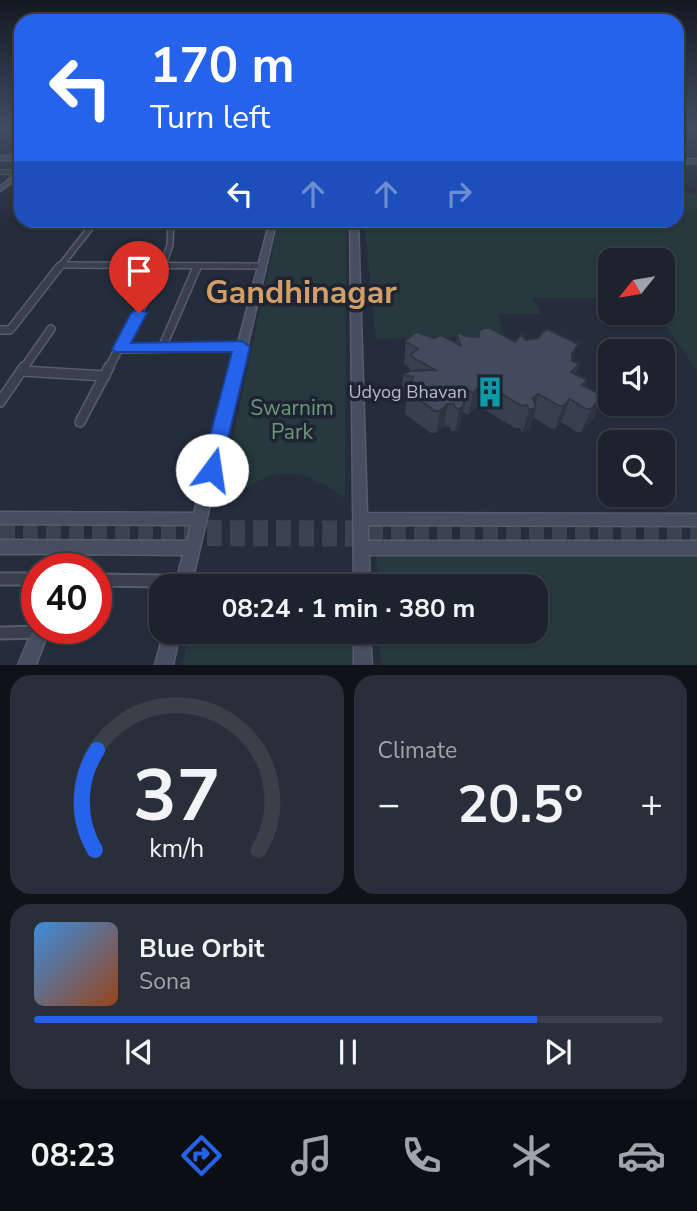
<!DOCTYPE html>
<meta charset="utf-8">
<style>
:root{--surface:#1c222e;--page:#292f3a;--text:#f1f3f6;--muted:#a0a4aa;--line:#3a3f4a;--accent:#2563eb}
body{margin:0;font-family:"Nunito Sans",sans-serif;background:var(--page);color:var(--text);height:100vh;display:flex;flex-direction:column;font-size:26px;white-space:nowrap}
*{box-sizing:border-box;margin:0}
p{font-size:23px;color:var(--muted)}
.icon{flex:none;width:38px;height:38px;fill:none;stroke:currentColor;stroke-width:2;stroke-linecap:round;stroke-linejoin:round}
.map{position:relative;height:665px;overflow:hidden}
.drawer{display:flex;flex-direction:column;gap:10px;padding:10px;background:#0f1319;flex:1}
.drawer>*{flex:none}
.top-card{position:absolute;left:14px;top:14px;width:670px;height:214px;border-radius:21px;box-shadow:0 2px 5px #0004,0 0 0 2px var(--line);background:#2563eb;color:#fff;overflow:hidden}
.needle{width:46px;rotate:240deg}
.tools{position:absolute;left:598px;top:248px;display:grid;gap:14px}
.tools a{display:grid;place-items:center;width:77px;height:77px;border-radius:14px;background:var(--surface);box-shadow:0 2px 5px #0004,0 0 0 2px var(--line);font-size:35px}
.speed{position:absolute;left:21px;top:553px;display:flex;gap:14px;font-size:35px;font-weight:700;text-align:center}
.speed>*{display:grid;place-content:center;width:91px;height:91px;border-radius:50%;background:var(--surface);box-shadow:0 2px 5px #0004,0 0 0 2px var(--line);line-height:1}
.speed .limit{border:10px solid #d22;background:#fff;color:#111}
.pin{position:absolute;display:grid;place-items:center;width:60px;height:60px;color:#fff;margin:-72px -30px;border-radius:50% 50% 50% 0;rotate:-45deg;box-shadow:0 0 7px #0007}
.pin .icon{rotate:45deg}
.me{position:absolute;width:77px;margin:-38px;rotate:14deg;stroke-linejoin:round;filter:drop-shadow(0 0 5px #0008)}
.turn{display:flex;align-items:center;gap:24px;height:147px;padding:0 21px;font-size:32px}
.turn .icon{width:91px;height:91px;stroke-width:2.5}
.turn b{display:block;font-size:49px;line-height:60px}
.lanes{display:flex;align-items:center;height:66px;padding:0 21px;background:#0003;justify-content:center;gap:35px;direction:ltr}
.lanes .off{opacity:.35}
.big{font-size:52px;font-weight:700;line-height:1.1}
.drawer .tile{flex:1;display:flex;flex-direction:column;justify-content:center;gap:10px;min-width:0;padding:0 24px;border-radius:21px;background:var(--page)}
.drawer .dial{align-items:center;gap:0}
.dial svg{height:182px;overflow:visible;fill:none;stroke:var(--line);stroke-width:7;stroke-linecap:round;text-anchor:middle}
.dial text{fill:var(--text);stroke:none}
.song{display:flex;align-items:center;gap:21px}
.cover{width:84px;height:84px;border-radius:10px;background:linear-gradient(135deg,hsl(210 70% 55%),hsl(20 70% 35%))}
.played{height:7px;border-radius:4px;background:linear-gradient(90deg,var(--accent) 80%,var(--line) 80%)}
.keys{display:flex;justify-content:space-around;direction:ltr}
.heat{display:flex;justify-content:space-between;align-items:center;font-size:38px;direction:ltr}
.drawer .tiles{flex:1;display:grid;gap:10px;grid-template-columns:1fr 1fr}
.tile:last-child{grid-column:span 2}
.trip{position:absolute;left:149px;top:574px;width:399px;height:70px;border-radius:21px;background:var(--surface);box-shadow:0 2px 5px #0004,0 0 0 2px var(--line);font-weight:700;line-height:70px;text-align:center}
.dock{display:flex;height:112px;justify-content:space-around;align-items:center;background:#0b0e12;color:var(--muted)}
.dock .icon{width:49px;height:49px}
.dock .on{color:var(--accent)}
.dock b{font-size:32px;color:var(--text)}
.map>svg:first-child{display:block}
</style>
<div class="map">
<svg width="697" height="665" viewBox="0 0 697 665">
<rect width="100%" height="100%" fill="#252d3d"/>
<g fill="#27393e">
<path d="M677,195H697V370L656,313H663V261H611V298H532L541,314H498L505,337L376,339L364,221L677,220Z"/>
<path d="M279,220L346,221L345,499C321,479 291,464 260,480C245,487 238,497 221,494Z"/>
<path d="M376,553L697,555V665H381L379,632H536V586H378Z"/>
<path d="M190,632H356V665H182Z"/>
</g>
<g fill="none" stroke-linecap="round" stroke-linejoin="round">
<g stroke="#3b4252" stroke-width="15" stroke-dasharray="15 8" stroke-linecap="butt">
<path d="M0,527L697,529"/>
<path d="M0,538L697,540"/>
</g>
<g stroke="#575d6b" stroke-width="6">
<g id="street-far4">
<path d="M677,131H697"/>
<path d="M0,172L21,173"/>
</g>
</g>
<g stroke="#575d6b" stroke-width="8">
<g id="street-far3">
<path d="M62,265L262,266"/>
<path d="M59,268L91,227"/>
<path d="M162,268L170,245L171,220"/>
</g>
</g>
<g stroke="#575d6b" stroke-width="10">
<g id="street-far2">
<path d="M0,330H10L60,266"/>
<path d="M162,348L197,267"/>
<path d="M120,349L242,347"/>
<path d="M23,369L51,329"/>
<path d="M108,369L163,266"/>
</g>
</g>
<g stroke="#575d6b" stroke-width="12">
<g id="street-far1">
<path d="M22,371L105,376"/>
<path d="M0,402L24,367"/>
<path d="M80,422L109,367"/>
</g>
</g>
<g stroke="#575d6b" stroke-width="15">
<g id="street">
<path d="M0,579H37"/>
<path d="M96,580L164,581"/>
<path d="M0,633L41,632"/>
</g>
</g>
<g stroke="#575d6b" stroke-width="3">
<g id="secondary">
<rect x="0" y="156" width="21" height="4"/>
<rect x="677" y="159" width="20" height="4"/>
<path d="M21,171V176L0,191V186Z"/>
<path d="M270,220H277L191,586H175L183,555L81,554L76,569H61L67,554H0V540L187,541L191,525L0,524V512L194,513Z"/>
<path d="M350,220H358L367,513L697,514V526L368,525V541H697V555H369L370,586H354Z"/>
<path d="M36,622L37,628H50L36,665H18Z"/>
<path d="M164,632H180L173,665H155Z"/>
<path d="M354,632H370L372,665H354Z"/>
</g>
</g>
<use href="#street-far4" stroke="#393f4d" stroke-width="4.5"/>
<use href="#street-far3" stroke="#393f4d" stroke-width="5"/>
<use href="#street-far2" stroke="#393f4d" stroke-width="7"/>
<use href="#street-far1" stroke="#393f4d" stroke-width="9"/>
<use href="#street" stroke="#393f4d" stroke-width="11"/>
<use href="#secondary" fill="#474e60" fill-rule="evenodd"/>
</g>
<g fill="#38404f">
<path d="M0,127H11L5,131H0Z"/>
<path d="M479,331L515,342L526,340L579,364L575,374L587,380L584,386L603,396L593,419L581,432H577L561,422L555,429L550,428L533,417L529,430L522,433L520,428H515L478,406L468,415L463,412L462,413L459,428L455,431H451L450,427L444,426L436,433H431L405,414L407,398L401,397L403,375L409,371L410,368L404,364L406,340L434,338L456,343L457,335L478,337Z"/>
</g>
<g fill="#2e3440">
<path d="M3,127H11L5,131Z"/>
<path d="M483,383L478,406L468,415L473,393Z"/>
<path d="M468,390L459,428L455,431L462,396Z"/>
<path d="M538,394L534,409L536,408L529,430L522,433L533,398Z"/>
<path d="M603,396L593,419L581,432L591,409Z"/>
<path d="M570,399L561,422L555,429L563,406Z"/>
<path d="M448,404L444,426L436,433L440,411Z"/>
</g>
<path fill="#414b5c" stroke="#2e3440" stroke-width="2" d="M484,328H490L515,342L521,335L526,340L538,338L545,330H549L578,344L572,354V361L579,364L571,372L587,380L582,385L603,396L591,409H586L570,399L563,406H559L538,394L533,398L536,408L529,410L527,405L522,406L483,383L473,393L468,390L462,396L464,405L459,409L455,408L454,404H448L440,411H435L408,392L413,377L403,375L410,371L435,370L412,357L411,354L418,349L406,342V340L416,332L434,338L441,335L460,345L457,335L460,333L466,336L479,337V331Z"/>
<linearGradient id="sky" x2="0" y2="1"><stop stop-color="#141922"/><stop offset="0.58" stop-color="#404c62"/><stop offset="1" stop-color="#404c62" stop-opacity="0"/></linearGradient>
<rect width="697" height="220" fill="url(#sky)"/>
<path fill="#2563eb" stroke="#184099" stroke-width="2" d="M139,309L147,313L131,343L242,341L250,347L219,476L212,479L204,476L201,470L232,352H115L112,349L131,313Z"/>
<defs>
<g id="building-bare" transform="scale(2.415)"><path d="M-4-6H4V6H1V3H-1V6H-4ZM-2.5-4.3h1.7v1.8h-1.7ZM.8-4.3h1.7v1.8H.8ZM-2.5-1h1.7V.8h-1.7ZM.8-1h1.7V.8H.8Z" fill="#0f9aa8" stroke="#1e2432" stroke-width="2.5" paint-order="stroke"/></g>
</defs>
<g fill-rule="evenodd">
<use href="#building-bare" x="490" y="392"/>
</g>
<g text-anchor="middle" stroke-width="7" stroke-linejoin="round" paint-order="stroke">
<g font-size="18" fill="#b5bac8" stroke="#1e2432" text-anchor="end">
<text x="467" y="398">Udyog Bhavan</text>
</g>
<g font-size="21" fill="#6d987b" stroke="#1e2432">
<text x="292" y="415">Swarnim<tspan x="292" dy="24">Park</tspan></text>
</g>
<g font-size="32" font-weight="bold" fill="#d19f67" stroke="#1e2432">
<text x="301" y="303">Gandhinagar</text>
</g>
</g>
</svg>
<div class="tools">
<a><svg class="needle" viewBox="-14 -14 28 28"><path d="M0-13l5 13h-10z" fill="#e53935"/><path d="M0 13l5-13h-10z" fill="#a0a4aa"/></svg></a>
<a><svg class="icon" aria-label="sound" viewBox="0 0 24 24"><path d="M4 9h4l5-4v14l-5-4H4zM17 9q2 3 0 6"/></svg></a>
<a><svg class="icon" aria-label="search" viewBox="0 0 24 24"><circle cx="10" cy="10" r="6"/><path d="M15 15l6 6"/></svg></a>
</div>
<div class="speed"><div class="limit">40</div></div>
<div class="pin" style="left:139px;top:313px;background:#d93025"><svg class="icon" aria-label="arrive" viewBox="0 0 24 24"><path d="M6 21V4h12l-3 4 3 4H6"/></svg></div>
<svg class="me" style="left:212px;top:470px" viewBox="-20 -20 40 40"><circle r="19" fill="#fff"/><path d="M0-13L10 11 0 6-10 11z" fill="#2563eb"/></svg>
<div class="trip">08:24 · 1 min · 380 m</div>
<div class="top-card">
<div class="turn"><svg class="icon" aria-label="left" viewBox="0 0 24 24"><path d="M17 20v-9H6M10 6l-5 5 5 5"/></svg><div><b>170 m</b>Turn left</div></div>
<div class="lanes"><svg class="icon" aria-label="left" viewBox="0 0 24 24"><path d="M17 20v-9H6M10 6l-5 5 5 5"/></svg><svg class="icon off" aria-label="ahead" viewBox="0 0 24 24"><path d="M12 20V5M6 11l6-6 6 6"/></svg><svg class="icon off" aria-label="ahead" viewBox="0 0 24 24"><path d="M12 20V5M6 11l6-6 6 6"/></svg><svg class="icon off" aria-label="right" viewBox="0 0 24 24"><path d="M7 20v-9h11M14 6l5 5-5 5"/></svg></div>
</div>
</div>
<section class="drawer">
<div class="tiles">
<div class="tile dial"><svg viewBox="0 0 100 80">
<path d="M14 69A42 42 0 1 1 86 69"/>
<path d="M14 69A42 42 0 0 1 15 25" stroke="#2563eb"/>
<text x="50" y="56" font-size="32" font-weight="700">37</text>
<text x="50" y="72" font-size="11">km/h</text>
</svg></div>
<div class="tile"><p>Climate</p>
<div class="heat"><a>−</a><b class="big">20.5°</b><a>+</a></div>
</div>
<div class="tile">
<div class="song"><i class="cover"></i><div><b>Blue Orbit</b><p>Sona</p></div></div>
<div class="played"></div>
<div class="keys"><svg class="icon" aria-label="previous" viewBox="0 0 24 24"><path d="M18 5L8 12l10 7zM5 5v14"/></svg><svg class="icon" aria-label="pause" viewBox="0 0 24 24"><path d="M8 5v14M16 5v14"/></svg><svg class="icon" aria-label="next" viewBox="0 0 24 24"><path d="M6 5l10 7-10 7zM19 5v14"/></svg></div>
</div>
</div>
</section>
<nav class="dock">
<b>08:23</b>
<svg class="icon on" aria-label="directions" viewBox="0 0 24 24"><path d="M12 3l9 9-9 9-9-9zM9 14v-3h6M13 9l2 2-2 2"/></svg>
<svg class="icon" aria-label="music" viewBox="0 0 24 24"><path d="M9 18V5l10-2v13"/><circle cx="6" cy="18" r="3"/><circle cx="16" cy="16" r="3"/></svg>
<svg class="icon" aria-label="phone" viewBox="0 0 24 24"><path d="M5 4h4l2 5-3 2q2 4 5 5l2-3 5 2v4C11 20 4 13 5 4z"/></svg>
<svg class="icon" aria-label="climate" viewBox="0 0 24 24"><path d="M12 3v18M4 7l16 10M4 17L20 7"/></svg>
<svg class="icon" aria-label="car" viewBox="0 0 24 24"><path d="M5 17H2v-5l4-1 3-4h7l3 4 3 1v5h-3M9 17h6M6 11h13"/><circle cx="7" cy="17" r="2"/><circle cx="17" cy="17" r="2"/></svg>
</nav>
